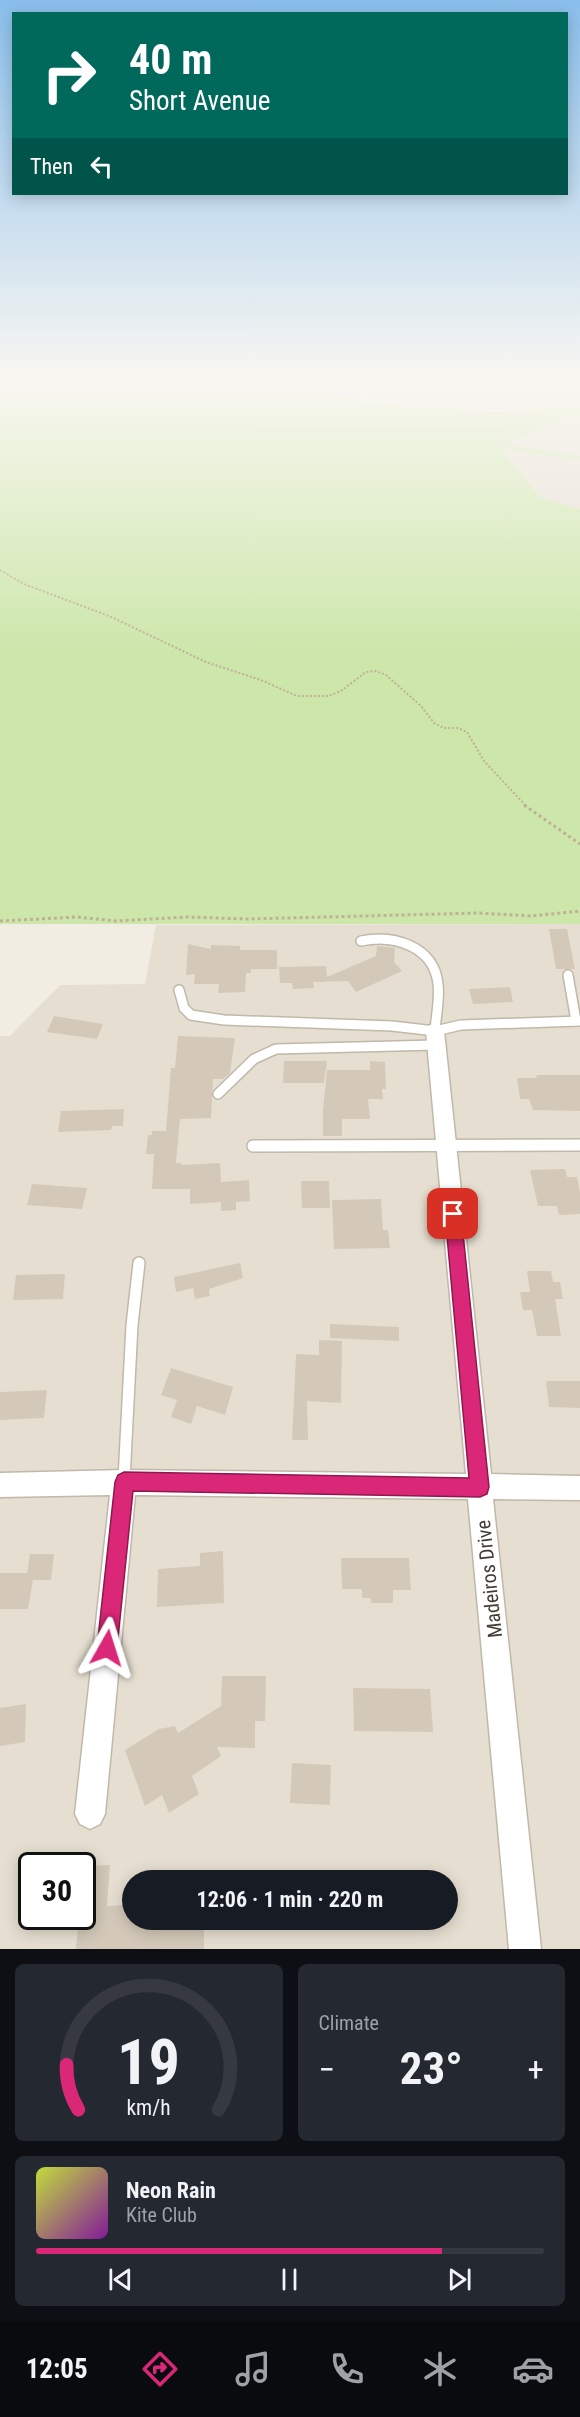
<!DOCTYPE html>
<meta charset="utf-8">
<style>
:root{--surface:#171b24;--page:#242831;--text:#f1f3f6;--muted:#9ea1a6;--line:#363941;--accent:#db2777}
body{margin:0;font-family:"Roboto Condensed",sans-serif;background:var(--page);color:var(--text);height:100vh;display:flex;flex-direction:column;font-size:22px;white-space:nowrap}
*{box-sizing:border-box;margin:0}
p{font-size:20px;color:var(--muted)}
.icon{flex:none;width:33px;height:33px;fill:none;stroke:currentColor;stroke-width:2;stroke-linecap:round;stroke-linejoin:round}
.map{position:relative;height:1949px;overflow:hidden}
.sheet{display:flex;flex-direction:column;gap:15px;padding:15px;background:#0d0f14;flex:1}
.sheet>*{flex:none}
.banner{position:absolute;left:12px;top:12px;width:556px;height:183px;border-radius:0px;box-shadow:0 3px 15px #0003;background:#00695c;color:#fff;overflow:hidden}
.speed{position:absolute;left:18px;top:1852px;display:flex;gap:12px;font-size:30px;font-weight:700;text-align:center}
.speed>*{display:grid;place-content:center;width:78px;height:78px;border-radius:50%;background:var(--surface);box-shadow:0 3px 15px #0003;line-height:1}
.speed .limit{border:3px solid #111;border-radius:9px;background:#fff;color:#111}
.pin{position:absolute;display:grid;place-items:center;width:51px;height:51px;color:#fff;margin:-26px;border-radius:12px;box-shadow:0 3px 9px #0006}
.me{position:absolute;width:66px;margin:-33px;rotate:6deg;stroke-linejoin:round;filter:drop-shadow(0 0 4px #0008)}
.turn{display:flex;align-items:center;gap:21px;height:126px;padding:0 18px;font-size:27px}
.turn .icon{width:78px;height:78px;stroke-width:2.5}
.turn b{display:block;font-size:42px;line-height:51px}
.then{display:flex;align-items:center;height:57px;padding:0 18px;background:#0003;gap:12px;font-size:22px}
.big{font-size:45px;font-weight:700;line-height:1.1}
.sheet .tile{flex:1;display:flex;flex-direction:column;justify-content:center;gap:9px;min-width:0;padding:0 21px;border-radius:9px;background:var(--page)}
.sheet .dial{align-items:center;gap:0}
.dial svg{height:156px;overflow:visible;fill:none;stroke:var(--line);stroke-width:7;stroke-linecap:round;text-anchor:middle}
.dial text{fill:var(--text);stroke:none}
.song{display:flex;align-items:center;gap:18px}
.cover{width:72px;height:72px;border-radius:9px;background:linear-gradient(135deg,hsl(70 70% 55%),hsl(290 70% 35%))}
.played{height:6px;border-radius:3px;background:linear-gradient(90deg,var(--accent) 80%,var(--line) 80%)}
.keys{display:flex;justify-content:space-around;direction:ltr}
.heat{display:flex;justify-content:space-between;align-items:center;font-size:33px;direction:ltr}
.sheet .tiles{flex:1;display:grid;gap:15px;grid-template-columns:1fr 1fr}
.tile:last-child{grid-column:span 2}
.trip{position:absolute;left:122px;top:1870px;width:336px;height:60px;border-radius:30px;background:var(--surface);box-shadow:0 3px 15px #0003;font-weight:700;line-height:60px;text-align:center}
.tab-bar{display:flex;height:96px;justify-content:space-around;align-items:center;background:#090b0e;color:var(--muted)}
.tab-bar .icon{width:42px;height:42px}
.tab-bar .active{color:var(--accent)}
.tab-bar b{font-size:27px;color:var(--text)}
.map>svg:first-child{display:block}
</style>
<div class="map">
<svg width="580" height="1949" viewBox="0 0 580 1949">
<rect width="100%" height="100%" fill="#f2ede3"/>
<g fill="#e6dfd1" fill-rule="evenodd">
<path d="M262,380H580V408L556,411L444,410L302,389Z"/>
<path d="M580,417V456L503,444L567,418Z"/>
<path d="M501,449L580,460V509L542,499Z"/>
<path d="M580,924V1949H0V1036H10L60,985L145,984L156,925ZM32,1866H82V1917H32ZM132,1881H447V1920H132Z"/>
</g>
<path fill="#cde7ab" d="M0,380H262C365,404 475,420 580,408V417L567,418L505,444L580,456V460L501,449L541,498L580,509V924H0Z"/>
<g fill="#d4c9b9">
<path d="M549,929H567L575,969H556Z"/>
<path d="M188,944L211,949V945L240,946V950H277V969H251V973H246L245,992L218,993L219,984H194L195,974L186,975Z"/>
<path d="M377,946L395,948L394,962L402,971L356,992L348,981L313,982L314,988L293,989L292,983H280L279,967L326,966L327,977L376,956Z"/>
<path d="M510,987L513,1002L473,1004L469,989Z"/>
<path d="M54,1016L103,1024L97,1039L47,1032Z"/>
<path d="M178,1036L235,1038L230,1073L223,1079H213L211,1118L180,1119L176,1163H181V1165L220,1163L221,1182L249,1180L250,1201L236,1202V1210L221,1211V1202L190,1204V1189H152L154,1154H146L148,1135H152V1131H166L171,1068H175Z"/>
<path d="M284,1061H327L324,1083H283Z"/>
<path d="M370,1061L385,1062L386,1089H382L383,1099H368L370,1119H342V1136H323V1110L327,1070H370Z"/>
<path d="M536,1075H580V1111L533,1110L529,1099H520L517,1078H537Z"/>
<path d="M124,1109L123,1126H112L111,1130L58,1132L61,1111Z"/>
<path d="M565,1169L567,1177H577L580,1192V1214L559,1215L557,1206H538L530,1170Z"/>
<path d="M301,1181H329L330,1208H302Z"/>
<path d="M32,1184L87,1188L82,1209L27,1205Z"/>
<path d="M381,1199L383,1230H388L390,1248L334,1249L332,1200Z"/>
<path d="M240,1263L243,1278L209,1289L210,1296L195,1299L193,1288L176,1292L174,1277Z"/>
<path d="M527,1271H551L553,1282H560L563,1299H555L561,1336H537L532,1310H523L520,1292H530Z"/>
<path d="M65,1274L63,1299L13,1300L16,1275Z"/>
<path d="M330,1324L399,1327V1341L330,1338Z"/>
<path d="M319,1340L342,1341L341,1403L307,1401L308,1440H292L296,1354L319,1355Z"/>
<path d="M171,1368L233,1387L225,1415L197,1406L191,1424L171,1417L177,1400L161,1395Z"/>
<path d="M546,1381H580V1408L549,1407Z"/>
<path d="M47,1390L44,1418L0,1420V1392Z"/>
<path d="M223,1551L224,1603L157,1607L158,1569L200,1566V1553Z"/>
<path d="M30,1554H54L51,1580H33L28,1609H0V1573H27Z"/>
<path d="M341,1558H409L411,1590H393V1603H371V1598H362V1589H342Z"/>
<path d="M222,1676H266L265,1721H255V1748L217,1747L221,1756L192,1776L199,1794L169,1813L162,1795L145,1806L125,1750L159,1729L175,1726L178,1733L221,1706Z"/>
<path d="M353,1688L430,1689L433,1732L354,1731Z"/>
<path d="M26,1704L25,1742L0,1746V1708Z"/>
<path d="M292,1763L331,1765L330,1805L290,1803Z"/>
<path d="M110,1865L107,1906L132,1905V1920H204V1949H76L79,1917H82L83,1866Z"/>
</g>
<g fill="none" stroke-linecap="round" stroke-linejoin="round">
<g stroke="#c0b8a9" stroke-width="12">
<g id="service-far2">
<path d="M361,941C393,934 434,946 438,984C440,999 436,1015 435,1031"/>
<path d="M568,975L576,1021"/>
<path d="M179,990L184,1008L191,1015L224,1020L392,1026L435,1031L461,1025L580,1021"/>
<path d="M218,1094L254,1059L276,1049L436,1045"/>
</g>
</g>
<g stroke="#c0b8a9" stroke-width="14">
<g id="service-far1">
<path d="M253,1146L580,1145"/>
<path d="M124,1479L132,1325L139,1263"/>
</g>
</g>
<g stroke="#c0b8a9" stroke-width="17">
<path id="service" d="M124,1482V1478"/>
</g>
<g stroke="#c0b8a9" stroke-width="3">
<path id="minor" d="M435,1023L442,1026L444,1031L491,1474L580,1476V1500L493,1499L541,1949H509L468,1499L135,1495L105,1814L100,1824L90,1829L80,1824L75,1814L110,1495L0,1497V1473L124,1470L466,1474L426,1031L428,1026Z"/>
</g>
<path stroke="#bfb197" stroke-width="2" stroke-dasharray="2 2" stroke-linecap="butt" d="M0,570L24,584L109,616L206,662L261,680L297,696H328L341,691L366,672L376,671L386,675L421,706L434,723L444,728H458L467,732L484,761L527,807"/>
<g stroke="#bfb197" stroke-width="3" stroke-dasharray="3 3" stroke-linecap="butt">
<path d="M524,805L580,844"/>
<path d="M0,921L77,917L116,921L187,917L248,919L478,913L532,916L580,911"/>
</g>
<use href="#service-far2" stroke="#fff" stroke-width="9"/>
<use href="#service-far1" stroke="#fff" stroke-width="11"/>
<use href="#service" stroke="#fff" stroke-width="14"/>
<use href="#minor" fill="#fff" fill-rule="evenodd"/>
</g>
<linearGradient id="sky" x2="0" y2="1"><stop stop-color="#8abfec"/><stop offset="0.58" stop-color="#f9f7f2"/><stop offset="1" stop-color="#f9f7f2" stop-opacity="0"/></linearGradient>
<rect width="580" height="653" fill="url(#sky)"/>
<path fill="#db2777" stroke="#8e194d" stroke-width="1.5" d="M453,1206L458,1208L461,1214L489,1487L487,1494L480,1497L133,1491L117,1648L114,1655L107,1658L100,1655L97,1648L115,1482L118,1475L124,1472L469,1478L445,1214L447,1208Z"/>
<g text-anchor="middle" stroke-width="6" stroke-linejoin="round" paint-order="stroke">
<g font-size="20" fill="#443d33" stroke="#fff">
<text transform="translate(489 1579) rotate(-96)" y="7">Madeiros Drive</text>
</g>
</g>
</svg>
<div class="speed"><div class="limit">30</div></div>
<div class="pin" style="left:453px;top:1214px;background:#d93025"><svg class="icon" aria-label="arrive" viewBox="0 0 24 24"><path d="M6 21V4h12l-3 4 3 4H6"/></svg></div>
<svg class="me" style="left:107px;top:1648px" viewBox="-20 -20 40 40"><path d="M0-17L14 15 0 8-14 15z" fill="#db2777" stroke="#fff" stroke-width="4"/></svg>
<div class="trip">12:06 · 1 min · 220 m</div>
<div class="banner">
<div class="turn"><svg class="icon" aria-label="right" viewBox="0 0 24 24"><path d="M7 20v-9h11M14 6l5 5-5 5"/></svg><div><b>40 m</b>Short Avenue</div></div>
<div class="then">Then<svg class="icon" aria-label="left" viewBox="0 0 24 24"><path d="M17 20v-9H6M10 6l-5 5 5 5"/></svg></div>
</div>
</div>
<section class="sheet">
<div class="tiles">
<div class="tile dial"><svg viewBox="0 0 100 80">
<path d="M14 69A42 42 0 1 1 86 69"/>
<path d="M14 69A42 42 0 0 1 8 46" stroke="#db2777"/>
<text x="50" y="56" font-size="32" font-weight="700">19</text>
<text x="50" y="72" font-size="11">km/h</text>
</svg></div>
<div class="tile"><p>Climate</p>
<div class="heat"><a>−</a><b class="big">23°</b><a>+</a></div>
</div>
<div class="tile">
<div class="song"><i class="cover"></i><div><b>Neon Rain</b><p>Kite Club</p></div></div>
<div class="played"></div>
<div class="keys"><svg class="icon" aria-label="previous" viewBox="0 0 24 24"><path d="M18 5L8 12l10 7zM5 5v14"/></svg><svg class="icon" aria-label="pause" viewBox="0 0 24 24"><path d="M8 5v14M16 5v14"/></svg><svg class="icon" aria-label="next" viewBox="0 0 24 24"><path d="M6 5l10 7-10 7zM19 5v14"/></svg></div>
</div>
</div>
</section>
<nav class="tab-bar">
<b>12:05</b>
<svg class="icon active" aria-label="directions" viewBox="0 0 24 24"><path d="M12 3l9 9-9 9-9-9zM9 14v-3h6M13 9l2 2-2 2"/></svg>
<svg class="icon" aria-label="music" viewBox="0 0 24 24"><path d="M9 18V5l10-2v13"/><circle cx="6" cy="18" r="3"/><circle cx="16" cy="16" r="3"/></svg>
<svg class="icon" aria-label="phone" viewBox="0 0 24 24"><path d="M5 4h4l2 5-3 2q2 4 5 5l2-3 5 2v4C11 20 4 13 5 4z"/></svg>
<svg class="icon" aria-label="climate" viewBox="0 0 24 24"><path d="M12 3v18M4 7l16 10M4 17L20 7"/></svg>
<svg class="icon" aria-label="car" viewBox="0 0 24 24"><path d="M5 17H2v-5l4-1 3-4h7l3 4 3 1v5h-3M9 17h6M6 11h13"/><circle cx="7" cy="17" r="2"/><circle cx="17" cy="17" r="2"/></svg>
</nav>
